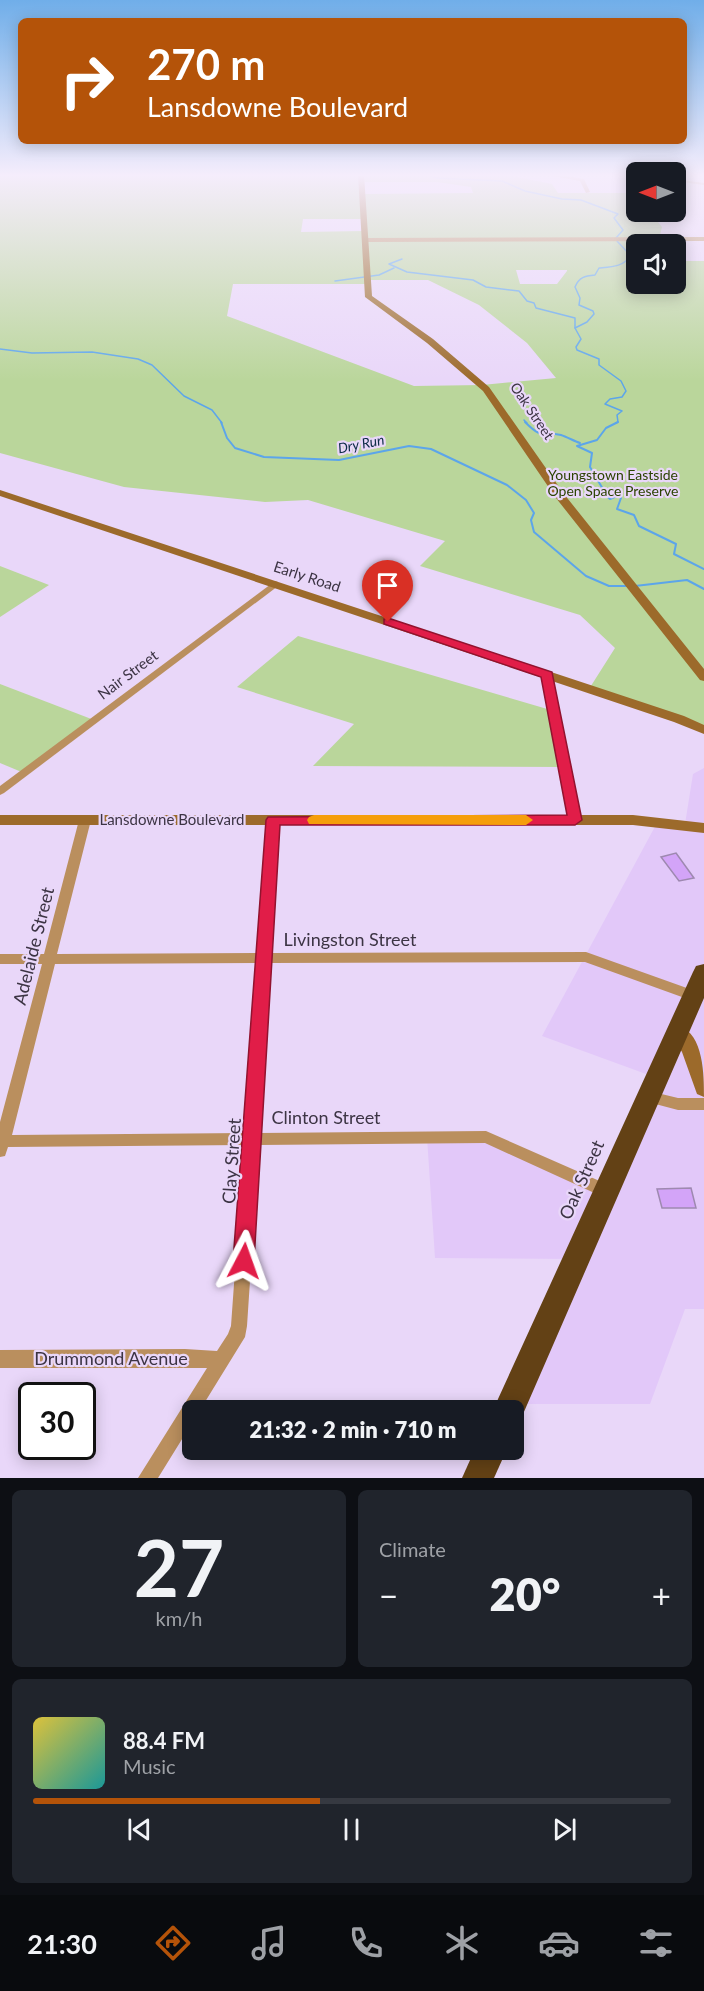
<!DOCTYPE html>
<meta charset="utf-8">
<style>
:root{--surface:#171b24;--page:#20242c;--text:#f1f3f6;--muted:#9ea1a6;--line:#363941;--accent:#b45309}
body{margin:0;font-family:Lato,sans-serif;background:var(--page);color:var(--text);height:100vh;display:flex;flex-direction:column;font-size:22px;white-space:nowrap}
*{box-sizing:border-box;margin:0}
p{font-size:20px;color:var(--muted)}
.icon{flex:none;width:33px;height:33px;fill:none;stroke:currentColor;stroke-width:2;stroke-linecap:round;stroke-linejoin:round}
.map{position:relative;height:1478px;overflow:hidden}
.side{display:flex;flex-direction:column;gap:12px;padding:12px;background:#0d0f14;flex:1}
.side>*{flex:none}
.top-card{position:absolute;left:18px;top:18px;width:669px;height:126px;border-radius:9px;box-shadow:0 3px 15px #0003;background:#b45309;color:#fff;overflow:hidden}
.needle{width:39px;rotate:270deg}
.fabs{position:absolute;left:626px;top:162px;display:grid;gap:12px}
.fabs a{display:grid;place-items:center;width:60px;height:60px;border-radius:9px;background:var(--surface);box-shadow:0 3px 15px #0003;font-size:30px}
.speed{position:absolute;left:18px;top:1382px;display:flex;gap:12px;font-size:30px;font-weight:700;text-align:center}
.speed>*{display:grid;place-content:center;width:78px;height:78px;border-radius:50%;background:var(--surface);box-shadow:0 3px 15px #0003;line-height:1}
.speed .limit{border:3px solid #111;border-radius:9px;background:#fff;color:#111}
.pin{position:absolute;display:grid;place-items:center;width:51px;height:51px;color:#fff;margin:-62px -26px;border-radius:50% 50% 50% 0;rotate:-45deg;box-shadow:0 0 6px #0007}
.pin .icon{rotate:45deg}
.me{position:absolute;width:66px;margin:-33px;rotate:4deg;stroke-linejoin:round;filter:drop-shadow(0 0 4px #0008)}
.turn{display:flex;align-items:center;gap:21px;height:126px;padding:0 30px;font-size:27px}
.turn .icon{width:78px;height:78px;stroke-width:2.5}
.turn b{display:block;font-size:42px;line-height:51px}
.big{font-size:45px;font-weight:800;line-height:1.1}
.side .tile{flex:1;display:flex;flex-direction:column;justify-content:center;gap:9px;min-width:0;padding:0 21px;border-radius:9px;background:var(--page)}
.side .dial{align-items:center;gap:0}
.dial b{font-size:78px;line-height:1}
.song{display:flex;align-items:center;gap:18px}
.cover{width:72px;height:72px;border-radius:9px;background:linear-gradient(135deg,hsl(50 70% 55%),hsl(180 70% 35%))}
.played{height:6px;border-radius:3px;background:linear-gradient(90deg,var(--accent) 45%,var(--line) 45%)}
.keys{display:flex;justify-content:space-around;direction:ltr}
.heat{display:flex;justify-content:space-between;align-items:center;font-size:33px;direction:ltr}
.side .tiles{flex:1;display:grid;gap:12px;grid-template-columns:1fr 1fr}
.tile:last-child{grid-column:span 2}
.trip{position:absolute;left:182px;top:1400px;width:342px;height:60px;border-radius:9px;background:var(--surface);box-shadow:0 3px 15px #0003;font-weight:800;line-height:60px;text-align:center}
.dock{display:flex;height:96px;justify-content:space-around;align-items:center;background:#090b0e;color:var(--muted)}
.dock .icon{width:42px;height:42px}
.dock .active{color:var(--accent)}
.dock b{font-size:27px;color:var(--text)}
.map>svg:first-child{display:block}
</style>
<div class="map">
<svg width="704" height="1478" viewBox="0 0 704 1478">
<rect width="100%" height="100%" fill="#e9d7f9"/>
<path fill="#e2c8f9" d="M704,768V1309H685L650,1404H511L575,1259L435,1258L427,1137H477L605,1191L657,1078L542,1036L658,821L685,824L693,774Z"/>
<g fill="#bad69b" fill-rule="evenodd">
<path d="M0,174H502L552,184L558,193H636V212H650L662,227L659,239L642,240L645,244H636V284H675V261H704V730L589,689L615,648L580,615L420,566L445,541L308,500L265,502L124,487L0,453ZM362,182H437L471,187L473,193L362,194ZM303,219H363L364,231L301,232ZM516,270H567V271L557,284H520ZM367,280H428L479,305L527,343L556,378L482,385L414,386L227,316L233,284H366Z"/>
<path d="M0,566L49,585L0,617Z"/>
<path d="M298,636L554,711L565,767L313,766L354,724L237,687Z"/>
<path d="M0,684L94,720L24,773L0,763Z"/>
</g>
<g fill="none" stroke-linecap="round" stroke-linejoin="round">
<g stroke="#5ca5ea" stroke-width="1.5">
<path d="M424,174L438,178L502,181L525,191L562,199L581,200L618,214L614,218L623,230L616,238"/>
<path d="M402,259L389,264L407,272L473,280L486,287L519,291L527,301L534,303L536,308L575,318V328L581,339L576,347L577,350L599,359V365L621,381L626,391L622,397L610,399L605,404L622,411L617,415L618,422L616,423"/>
<path d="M335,281L379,275L394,268"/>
<path d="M575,328L587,322L594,314L593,311L579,305L580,298L575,287C579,277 585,276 595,275L599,268C610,267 625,267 630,255L617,241"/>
<path d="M0,349L32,353L92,352L138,359L152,365L184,396L212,410L222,423"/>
<path d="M524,420L527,423"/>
</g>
<g stroke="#5ca5ea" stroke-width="2">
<path d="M221,422L227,438L235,448L264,457L339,460L409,446L431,449L507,485L526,500L534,513L531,520L534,532L586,576L609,586H628"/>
<path d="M525,422C543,440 541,431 561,435C567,437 574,441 580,443"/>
<path d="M618,422L606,428L597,440L577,446L592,453L590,467L607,496L610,499L617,496L621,498L617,509L634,515L639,526L676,544L674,554L704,569"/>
<path d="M635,586L687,580L704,589"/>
</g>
</g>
<g fill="#d3a4f8" stroke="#9e89b0" stroke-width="1.5">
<path d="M676,853L694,878L679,881L661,857Z"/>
<path d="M691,1188L696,1208H662L657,1189Z"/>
</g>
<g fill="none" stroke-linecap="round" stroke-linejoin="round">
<g fill="#ba8f5e" fill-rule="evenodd">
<path d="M542,174H555L584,179L590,192L586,193L580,181Z"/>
<path d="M675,179L704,183V185L675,181Z"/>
<path d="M704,237V241L365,242L362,240L365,238Z"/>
<path d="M275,581L278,582V586L4,793L0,795V786Z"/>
<path d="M547,672L552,675L581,820L575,824L569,820L542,675Z"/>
<path d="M85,816L91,820L57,954L258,953L267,820L273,816L279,820L270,953L586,952L698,992L700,996L698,1000L693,1001L585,962L270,963L259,1133L486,1131L611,1186L614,1191L611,1196L606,1198L601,1196L485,1143L259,1145L247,1326L245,1337L200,1410H192V1423L158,1478H138L207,1368H0V1350L185,1349L217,1351L228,1334L231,1326L244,1145L8,1147L5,1156L0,1157V1122L42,964H0V954H44L79,820ZM257,963L245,1133L12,1135L55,964Z"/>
<path d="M649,1091L678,1098H704V1110H678L644,1101L642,1097L644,1093Z"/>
</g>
<g fill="#9c6a2b" fill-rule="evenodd">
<path d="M358,174H364L372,296L433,339L489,387L564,494L704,669V681L700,680L556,498L483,391L427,343L365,297Z"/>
<path d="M0,490L684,716L704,725V734L674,722L0,496Z"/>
<path d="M0,815H633L704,823V833L633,825H0Z"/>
<path d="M679,1026C704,1034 704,1076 704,1097L697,1094L682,1052L670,1033L673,1028Z"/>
</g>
<g fill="#634115" fill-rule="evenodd">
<path d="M704,964V998L520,1421L513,1424V1410H494L498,1399L693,972L696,966Z"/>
<path d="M475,1449H507L494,1478H462Z"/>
</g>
</g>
<linearGradient id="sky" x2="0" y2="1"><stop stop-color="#70aee9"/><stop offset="0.46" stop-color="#f5edfc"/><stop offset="1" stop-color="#f5edfc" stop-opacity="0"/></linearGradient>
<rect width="704" height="381" fill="url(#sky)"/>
<path fill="#e11d48" stroke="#92132f" stroke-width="1.5" d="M388,618L552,672L582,820L575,825H280L254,1261L251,1268L244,1271L236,1268L233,1261L266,820L268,817L567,815L541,677L384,624V619Z"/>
<path fill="#f59e0b" d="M314,815H526L533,820L526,825L309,824L307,820L309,817Z"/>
<g text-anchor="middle" stroke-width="4.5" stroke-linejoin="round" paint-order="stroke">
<g font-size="14" fill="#3c3444" stroke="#e9d7f9">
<text transform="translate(532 411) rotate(56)" y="5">Oak Street</text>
</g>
<g font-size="14" font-style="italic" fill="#0c2b46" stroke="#e9d7f9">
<text transform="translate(361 444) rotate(-11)" y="5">Dry Run</text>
</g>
<g font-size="14" fill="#2b4300" stroke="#e9d7f9">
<text x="613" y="480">Youngstown Eastside<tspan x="613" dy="16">Open Space Preserve</tspan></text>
</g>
<g font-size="15" fill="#3c3444" stroke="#e9d7f9">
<text transform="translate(307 577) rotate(18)" y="5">Early Road</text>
<text transform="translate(128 675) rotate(-37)" y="5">Nair Street</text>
<text x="172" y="825">Lansdowne Boulevard</text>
</g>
<g font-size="18" fill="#3c3444" stroke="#e9d7f9">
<text x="350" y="946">Livingston Street</text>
<text transform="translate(34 946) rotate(-76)" y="6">Adelaide Street</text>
<text x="326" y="1124">Clinton Street</text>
<text transform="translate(232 1161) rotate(-86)" y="6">Clay Street</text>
<text transform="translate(582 1180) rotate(-66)" y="6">Oak Street</text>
<text x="111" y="1365">Drummond Avenue</text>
</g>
</g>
</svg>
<div class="fabs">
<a><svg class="needle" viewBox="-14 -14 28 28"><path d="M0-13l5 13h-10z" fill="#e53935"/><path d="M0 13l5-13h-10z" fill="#9ea1a6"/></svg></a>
<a><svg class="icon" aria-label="sound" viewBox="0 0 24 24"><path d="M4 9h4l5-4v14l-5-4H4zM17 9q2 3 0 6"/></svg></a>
</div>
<div class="speed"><div class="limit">30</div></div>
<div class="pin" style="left:388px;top:622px;background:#d93025"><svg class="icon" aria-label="arrive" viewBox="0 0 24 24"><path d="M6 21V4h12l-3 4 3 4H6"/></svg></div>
<svg class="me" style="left:244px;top:1261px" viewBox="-20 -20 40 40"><path d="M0-17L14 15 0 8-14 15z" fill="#e11d48" stroke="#fff" stroke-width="4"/></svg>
<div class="trip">21:32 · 2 min · 710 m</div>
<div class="top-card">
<div class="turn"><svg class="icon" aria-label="right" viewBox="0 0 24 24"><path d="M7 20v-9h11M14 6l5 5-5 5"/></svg><div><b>270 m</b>Lansdowne Boulevard</div></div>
</div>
</div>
<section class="side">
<div class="tiles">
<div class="tile dial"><b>27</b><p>km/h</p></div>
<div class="tile"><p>Climate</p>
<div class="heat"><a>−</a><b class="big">20°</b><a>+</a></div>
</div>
<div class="tile">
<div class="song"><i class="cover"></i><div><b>88.4 FM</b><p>Music</p></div></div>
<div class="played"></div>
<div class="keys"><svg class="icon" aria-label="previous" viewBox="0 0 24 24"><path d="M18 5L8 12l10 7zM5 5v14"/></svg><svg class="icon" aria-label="pause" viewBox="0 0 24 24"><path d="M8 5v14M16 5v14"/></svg><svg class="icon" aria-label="next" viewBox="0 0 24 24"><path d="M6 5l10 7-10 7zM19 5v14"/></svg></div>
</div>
</div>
</section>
<nav class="dock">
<b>21:30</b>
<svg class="icon active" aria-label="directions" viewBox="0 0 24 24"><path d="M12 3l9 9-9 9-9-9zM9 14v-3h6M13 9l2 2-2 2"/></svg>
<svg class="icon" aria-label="music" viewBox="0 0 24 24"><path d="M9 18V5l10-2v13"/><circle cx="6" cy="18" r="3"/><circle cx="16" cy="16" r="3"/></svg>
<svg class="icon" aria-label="phone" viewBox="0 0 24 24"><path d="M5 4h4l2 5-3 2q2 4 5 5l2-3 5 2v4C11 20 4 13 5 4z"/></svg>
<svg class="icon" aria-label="climate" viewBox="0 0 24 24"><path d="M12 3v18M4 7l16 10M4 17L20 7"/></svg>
<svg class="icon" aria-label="car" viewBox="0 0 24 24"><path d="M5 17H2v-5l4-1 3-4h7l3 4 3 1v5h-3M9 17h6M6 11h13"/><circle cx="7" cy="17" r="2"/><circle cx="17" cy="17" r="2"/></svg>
<svg class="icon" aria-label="filters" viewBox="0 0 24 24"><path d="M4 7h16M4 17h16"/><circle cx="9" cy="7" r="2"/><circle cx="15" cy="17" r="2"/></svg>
</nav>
